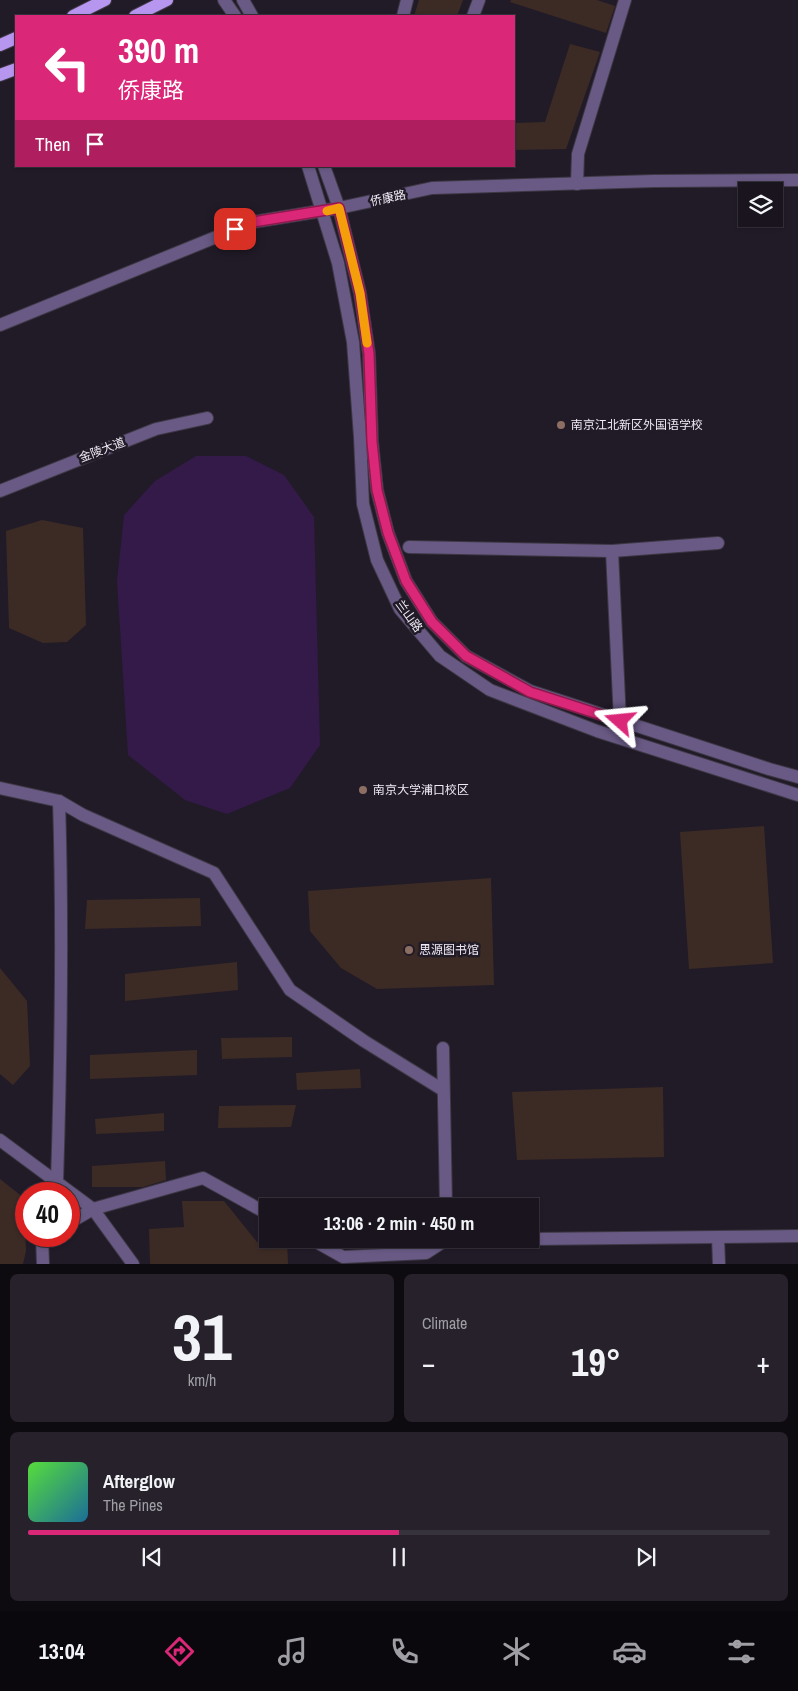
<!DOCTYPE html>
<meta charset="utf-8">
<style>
:root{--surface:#19141e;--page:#26212b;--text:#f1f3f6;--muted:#9f9ea4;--line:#37333c;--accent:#db2777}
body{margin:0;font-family:"Archivo Narrow","Noto Sans SC",sans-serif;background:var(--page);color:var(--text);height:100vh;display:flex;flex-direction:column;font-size:19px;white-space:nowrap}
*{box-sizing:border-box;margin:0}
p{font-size:16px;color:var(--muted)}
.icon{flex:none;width:28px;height:28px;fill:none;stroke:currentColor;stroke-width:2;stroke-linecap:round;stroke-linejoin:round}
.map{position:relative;height:1264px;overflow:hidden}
.panel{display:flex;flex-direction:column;gap:10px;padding:10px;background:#0e0b10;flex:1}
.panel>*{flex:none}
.banner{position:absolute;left:15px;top:15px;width:500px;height:152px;border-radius:0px;box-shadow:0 1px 4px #0004,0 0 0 1px var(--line);background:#db2777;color:#fff;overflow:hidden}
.controls{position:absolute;left:738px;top:182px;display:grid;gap:10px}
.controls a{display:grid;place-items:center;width:45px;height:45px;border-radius:0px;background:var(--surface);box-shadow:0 1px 4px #0004,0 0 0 1px var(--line);font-size:25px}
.speed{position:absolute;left:15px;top:1182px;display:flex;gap:10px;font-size:25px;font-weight:700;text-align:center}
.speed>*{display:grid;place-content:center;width:65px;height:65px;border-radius:50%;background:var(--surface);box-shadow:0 1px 4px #0004,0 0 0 1px var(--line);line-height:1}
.speed .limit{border:8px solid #d22;background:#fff;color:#111}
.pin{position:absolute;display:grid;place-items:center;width:42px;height:42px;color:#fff;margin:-21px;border-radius:10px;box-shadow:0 2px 8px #0006}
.me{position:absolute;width:55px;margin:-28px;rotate:288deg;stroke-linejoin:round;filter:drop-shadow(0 0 4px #0008)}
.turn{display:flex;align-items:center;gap:18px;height:105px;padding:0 20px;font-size:22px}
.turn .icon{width:65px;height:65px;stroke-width:2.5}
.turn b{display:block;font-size:35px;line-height:42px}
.then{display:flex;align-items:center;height:48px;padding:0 20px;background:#0003;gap:10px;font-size:19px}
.big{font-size:38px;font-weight:800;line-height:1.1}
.panel .widget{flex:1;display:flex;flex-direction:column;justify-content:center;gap:8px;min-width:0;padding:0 18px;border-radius:8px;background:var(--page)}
.panel .dial{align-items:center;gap:0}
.dial b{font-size:65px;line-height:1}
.song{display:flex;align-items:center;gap:15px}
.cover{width:60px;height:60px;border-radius:8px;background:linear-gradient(135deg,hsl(110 70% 55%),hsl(200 70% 35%))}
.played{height:5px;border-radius:2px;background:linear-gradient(90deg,var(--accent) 50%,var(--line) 50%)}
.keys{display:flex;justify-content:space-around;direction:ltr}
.heat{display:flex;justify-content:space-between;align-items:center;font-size:28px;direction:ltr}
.panel .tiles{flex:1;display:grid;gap:10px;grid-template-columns:1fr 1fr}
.widget:last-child{grid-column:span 2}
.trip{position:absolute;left:259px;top:1198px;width:280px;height:50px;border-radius:0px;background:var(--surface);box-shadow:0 1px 4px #0004,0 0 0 1px var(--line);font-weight:800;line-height:50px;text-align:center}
.menu{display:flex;height:80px;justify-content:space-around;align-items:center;background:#0a080c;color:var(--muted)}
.menu .icon{width:35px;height:35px}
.menu .on{color:var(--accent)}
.menu b{font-size:22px;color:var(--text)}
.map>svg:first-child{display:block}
</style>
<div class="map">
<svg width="798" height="1264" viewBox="0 0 798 1264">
<rect width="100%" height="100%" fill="#211b28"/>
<path fill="#331a48" d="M196,456H246L284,475L314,517L320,745L290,788L227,814L185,800L128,755L117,581L124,515L155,481Z"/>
<g fill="#3c2b24">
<path d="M419,0H463L457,16H414Z"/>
<path d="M511,0H597L615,6L606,33L510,2Z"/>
<path d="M570,44L600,52L566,149L514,150V123L545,122Z"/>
<path d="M42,520L83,528L86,625L67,642L43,643L9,628L6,531Z"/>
<path d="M764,826L773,963L689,969L680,832Z"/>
<path d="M491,878L494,985L377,989L341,968L310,931L308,891Z"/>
<path d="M200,898L201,926L85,929L87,900Z"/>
<path d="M237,962L238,990L125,1001V974Z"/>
<path d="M0,968L27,1001L30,1066L13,1085L0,1074Z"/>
<path d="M292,1037V1057L222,1059L221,1038Z"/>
<path d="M197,1050V1075L90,1079V1055Z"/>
<path d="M360,1069L361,1088L297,1090L296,1073Z"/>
<path d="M663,1087L664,1157L517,1160L512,1092Z"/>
<path d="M296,1105L291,1127L218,1128L219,1106Z"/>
<path d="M164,1113V1131L96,1134L95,1119Z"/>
<path d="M165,1161L166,1180L143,1187H92V1166Z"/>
<path d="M0,1179L24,1198L26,1251L23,1264H0Z"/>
<path d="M182,1201H224L257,1242L287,1240L288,1264H150L149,1229L184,1227Z"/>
</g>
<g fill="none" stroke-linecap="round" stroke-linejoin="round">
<g stroke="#3e3845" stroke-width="14">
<g id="minor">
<path d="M224,0L235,16"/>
<path d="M243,0L252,16"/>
<path d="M403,16L407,0"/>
<path d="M473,16L479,0"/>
<path d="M308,166L338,263L353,342L360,437L363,504L377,560L400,609L440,656L490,690L597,731L798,795"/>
<path d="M324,166L339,208L360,293L369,354L372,442L377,490L388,533L406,581L432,622L466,656L530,691L769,769L798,777"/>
<path d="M577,184L578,154L625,0"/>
<path d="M0,325L253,222L339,208L432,188L654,181L798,180"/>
<path d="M0,491L156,429L207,418"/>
<path d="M409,547L612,551L718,543"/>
<path d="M612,551L620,721"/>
<path d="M0,788L59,801L83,815L214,873L290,990L364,1041L443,1090"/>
<path d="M443,1048L446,1206"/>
<path d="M0,1140L93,1209L133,1264"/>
<path d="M57,1182C61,1055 63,928 59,801"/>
<path d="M69,1223L93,1209L203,1178L268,1214"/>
<path d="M718,1237L719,1264"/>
<path d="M311,1239L343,1257L426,1253L446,1240L798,1236"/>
<path d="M43,1264L42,1237L44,1236"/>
</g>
</g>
<g stroke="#3e3845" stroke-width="14">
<g id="major">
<path d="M73,16L105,0"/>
<path d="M135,16L167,0"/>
<path d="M0,45L16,38"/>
<path d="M0,75L16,69"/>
</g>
</g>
<use href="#minor" stroke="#695a85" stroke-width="12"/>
<use href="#major" stroke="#b796f0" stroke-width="12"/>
</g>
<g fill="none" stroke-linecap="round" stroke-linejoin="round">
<g stroke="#8e194d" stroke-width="12">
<path id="route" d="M235,229L253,222L339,208L360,293L369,354L372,442L377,490L388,533L406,581L432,622L466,656L530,692L620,721"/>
</g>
<use href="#route" stroke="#db2777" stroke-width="9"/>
<path stroke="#f59e0b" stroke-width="9" d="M327,211L339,208L360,293L367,343"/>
</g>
<g fill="#8d6e63" stroke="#211b28" stroke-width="2">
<circle cx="561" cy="425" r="5"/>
<circle cx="363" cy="790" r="5"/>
<circle cx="409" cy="950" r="5"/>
</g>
<g text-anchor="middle" stroke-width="5" stroke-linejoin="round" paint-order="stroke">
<g font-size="12" fill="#efeaf4" stroke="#211b28">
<text transform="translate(388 198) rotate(-12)" y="4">侨康路</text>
<text transform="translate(102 450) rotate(-21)" y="4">金陵大道</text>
<text transform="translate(409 616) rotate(54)" y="4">兰山路</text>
</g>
<g font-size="12" fill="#efeaf4" stroke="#211b28" text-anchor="start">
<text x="571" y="429">南京江北新区外国语学校</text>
<text x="373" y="794">南京大学浦口校区</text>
<text x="419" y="954">思源图书馆</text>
</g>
</g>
</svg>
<div class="controls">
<a><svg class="icon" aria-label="layers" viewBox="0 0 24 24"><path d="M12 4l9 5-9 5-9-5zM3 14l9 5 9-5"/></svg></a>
</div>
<div class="speed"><div class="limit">40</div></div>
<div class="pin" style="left:235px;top:229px;background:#d93025"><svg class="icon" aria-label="arrive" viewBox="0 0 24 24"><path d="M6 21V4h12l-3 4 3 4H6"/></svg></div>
<svg class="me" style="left:620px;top:721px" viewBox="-20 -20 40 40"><path d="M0-17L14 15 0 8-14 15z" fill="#db2777" stroke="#fff" stroke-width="4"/></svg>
<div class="trip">13:06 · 2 min · 450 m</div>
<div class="banner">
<div class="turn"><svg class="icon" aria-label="left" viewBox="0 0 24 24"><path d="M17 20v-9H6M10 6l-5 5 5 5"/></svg><div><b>390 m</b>侨康路</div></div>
<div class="then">Then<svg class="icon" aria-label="arrive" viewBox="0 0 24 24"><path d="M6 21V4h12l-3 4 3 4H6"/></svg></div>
</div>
</div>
<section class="panel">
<div class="tiles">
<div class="widget dial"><b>31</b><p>km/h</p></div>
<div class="widget"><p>Climate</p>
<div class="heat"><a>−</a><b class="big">19°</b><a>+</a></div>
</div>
<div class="widget">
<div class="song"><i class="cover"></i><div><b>Afterglow</b><p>The Pines</p></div></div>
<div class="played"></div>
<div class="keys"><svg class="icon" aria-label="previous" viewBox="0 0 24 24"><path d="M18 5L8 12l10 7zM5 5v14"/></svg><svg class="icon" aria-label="pause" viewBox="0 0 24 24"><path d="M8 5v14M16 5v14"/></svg><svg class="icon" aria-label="next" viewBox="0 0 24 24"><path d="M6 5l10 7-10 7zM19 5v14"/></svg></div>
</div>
</div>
</section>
<nav class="menu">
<b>13:04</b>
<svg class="icon on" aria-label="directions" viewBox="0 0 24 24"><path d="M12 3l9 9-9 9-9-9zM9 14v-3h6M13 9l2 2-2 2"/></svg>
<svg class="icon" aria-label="music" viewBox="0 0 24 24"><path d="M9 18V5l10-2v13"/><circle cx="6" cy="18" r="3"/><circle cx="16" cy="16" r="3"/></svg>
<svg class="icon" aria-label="phone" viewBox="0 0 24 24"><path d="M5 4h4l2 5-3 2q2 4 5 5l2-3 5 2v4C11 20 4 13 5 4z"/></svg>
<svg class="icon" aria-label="climate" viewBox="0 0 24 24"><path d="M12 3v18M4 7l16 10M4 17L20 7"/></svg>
<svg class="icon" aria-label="car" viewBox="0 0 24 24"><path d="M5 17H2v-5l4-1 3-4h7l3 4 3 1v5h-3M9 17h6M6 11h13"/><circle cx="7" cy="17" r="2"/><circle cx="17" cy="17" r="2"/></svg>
<svg class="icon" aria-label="filters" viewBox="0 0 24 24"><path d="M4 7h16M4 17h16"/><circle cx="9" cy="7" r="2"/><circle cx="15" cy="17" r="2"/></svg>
</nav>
